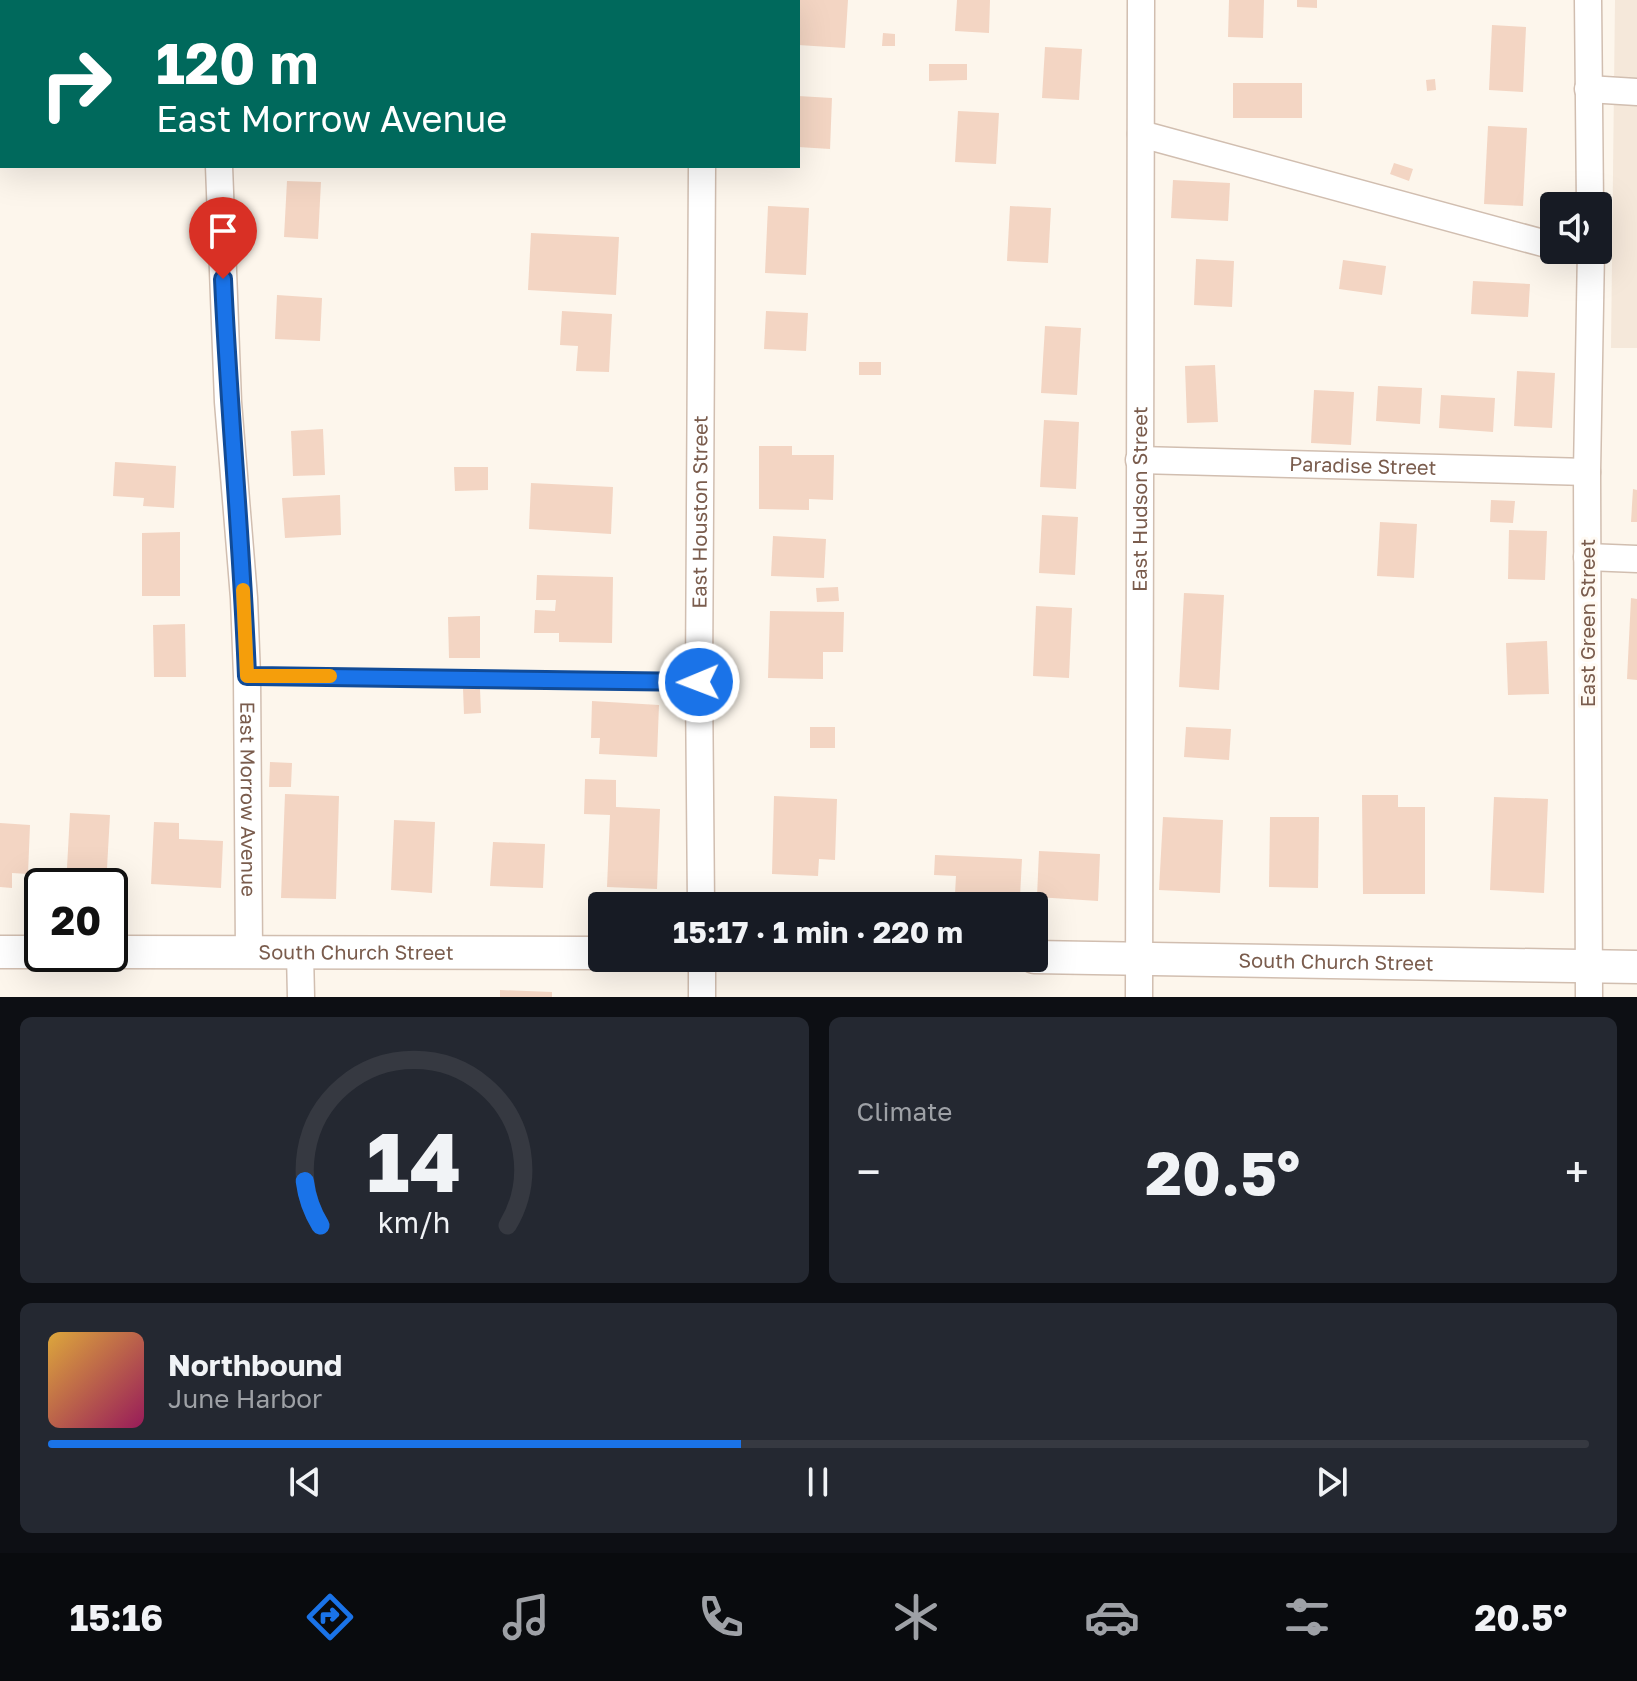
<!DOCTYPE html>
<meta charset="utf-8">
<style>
:root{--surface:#171b24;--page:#242831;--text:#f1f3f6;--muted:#9ea1a6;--line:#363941;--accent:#1a73e8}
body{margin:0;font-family:"Golos Text",sans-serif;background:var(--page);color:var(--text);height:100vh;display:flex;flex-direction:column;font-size:30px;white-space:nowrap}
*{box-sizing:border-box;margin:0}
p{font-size:26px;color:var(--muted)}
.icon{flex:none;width:44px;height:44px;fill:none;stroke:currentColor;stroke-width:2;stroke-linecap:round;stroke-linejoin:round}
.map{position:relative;height:997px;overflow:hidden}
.details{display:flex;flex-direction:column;gap:20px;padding:20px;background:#0d0f14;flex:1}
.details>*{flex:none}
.guide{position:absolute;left:0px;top:0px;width:800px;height:168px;box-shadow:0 8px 32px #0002;background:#00695c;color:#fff;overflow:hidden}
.buttons{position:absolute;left:1540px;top:192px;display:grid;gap:16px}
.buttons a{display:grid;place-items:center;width:72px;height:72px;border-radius:8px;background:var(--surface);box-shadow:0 8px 32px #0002;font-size:40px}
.speed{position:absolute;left:24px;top:868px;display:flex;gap:16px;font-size:40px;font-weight:700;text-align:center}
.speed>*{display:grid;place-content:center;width:104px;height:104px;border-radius:50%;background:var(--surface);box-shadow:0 8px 32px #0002;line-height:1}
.speed .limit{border:4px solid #111;border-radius:12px;background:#fff;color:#111}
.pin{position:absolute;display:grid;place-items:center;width:68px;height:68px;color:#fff;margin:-82px -34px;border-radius:50% 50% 50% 0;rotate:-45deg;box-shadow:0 0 8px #0007}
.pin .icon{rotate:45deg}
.me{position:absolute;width:88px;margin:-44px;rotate:269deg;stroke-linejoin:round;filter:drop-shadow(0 0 6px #0008)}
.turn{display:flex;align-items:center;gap:28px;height:168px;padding:0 24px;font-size:36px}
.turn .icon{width:104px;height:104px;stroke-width:2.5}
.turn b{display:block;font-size:56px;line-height:68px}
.big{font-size:60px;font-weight:700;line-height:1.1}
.details .card{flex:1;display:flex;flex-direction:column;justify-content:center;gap:12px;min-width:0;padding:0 28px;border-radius:12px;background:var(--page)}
.details .dial{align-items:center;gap:0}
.dial svg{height:208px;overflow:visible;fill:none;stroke:var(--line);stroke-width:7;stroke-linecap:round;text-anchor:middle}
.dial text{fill:var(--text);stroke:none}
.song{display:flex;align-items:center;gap:24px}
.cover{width:96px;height:96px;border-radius:12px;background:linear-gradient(135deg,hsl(40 70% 55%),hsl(330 70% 35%))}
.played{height:8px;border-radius:4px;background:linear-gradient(90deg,var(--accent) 45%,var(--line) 45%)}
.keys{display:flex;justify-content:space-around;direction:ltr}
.heat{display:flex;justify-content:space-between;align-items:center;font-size:44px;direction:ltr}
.details .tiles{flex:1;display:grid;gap:20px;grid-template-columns:1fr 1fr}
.card:last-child{grid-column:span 2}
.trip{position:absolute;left:588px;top:892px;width:460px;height:80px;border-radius:8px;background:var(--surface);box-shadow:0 8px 32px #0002;font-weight:700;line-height:80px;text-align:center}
.tab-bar{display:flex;height:128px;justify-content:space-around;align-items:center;background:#090b0e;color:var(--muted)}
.tab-bar .icon{width:56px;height:56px}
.tab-bar .selected{color:var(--accent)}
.tab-bar b{font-size:36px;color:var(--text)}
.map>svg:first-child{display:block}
</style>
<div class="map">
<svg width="1637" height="997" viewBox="0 0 1637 997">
<rect width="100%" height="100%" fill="#fdf6ec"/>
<path fill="#f5e8da" d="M1615,0H1637V348H1611Z"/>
<g fill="#f3d5c3">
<path d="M798,0H848L845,48L798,45Z"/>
<path d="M957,0H990L989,33L955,31Z"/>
<path d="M1229,0H1264L1263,38L1228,37Z"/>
<path d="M1297,0H1317V8L1297,7Z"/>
<path d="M1492,25L1526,27L1523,92L1489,90Z"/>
<path d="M883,33L895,34V46H882Z"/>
<path d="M1045,47L1082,49L1079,100L1042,98Z"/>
<path d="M929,64H967V80L929,81Z"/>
<path d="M1435,79L1436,90L1427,91L1426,80Z"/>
<rect x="1233" y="83" width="69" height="35"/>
<path d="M798,96L832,98L830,149L798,147Z"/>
<path d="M958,111L999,113L996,164L955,162Z"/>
<path d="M1488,126L1527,128L1523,206L1484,204Z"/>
<path d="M1394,163L1413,169L1409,181L1390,174Z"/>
<path d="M1173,180L1230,183L1228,221L1171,218Z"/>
<path d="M287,181L321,182L318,239L284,237Z"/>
<path d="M768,206L809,208L806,275L765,273Z"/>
<path d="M1010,206L1051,208L1048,263L1007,261Z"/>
<path d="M531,233L619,237L616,295L528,290Z"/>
<path d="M1196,259L1234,261L1232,307L1194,305Z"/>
<path d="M1343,260L1386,266L1382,295L1339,289Z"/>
<path d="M1473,281L1530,284L1528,317L1471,314Z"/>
<path d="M277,295L322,298L320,341L275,339Z"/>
<path d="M562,311L612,314L609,372L576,371L578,346L560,345Z"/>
<path d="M766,311L808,313L806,351L764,349Z"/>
<path d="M1045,326L1081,328L1077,395L1041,393Z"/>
<rect x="859" y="362" width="22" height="13"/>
<path d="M1215,365L1218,422L1187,423L1185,366Z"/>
<path d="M1517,371L1555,373L1552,428L1514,426Z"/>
<path d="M1378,386L1422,388L1420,424L1376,421Z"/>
<path d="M1314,390L1354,392L1351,445L1311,443Z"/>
<path d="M1441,395L1495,398L1493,432L1439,428Z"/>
<path d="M1044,420L1079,422L1076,489L1040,487Z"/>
<path d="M323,429L325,475L293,476L291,431Z"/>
<path d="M759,446H792V455H834L833,500L809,499V510L759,509Z"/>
<path d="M115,462L176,466L174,508L143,506L144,498L113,496Z"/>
<path d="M454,467H488V490L455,491Z"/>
<path d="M531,483L613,487L611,534L529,529Z"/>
<path d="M1633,489L1637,490V522H1631Z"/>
<path d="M340,495L341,535L285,538L282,498Z"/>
<path d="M1491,500L1515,501L1513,523L1490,522Z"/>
<path d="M1042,515L1078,517L1075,575L1039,573Z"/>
<path d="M1380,522L1417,524L1414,578L1377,576Z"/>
<path d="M1509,530L1547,531L1545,580L1508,579Z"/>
<path d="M180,532V596H142V533Z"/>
<path d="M773,536L826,539L824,578L771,576Z"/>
<path d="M537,575L613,577L612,643L559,642V633H534L535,610L555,611L556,600H536Z"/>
<path d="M838,587L839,601L817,602L816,588Z"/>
<path d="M1184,593L1224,595L1219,690L1179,687Z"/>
<path d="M1631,598L1637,599V680L1627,679Z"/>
<path d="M1036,606L1072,608L1069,678L1033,676Z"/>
<path d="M770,611L844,612L843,652H823V679L768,678Z"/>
<path d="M480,616V658H449L448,617Z"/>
<path d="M185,624L186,677H154L153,625Z"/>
<path d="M1547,641L1549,694L1508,695L1506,643Z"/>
<path d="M463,689H480L481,713L464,714Z"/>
<path d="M592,701L659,705L657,757L599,754L600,738H591Z"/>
<rect x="810" y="727" width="25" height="21"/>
<path d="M1186,727L1231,729L1229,760L1184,757Z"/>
<path d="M270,762L292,763L291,787H269Z"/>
<path d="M585,779L616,780V807L660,809L657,889L607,887L610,815L584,814Z"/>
<path d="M285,794L339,796L336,899L281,898Z"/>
<path d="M1362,795H1398V807H1425V894H1363Z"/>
<path d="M774,796L837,799L835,860L819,859L818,876L772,874Z"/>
<path d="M1494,797L1548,799L1544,893L1490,890Z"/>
<path d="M70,813L110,815L106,886H66Z"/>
<path d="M1163,817L1223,820L1220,893L1159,890Z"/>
<path d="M1270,817H1319L1318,888L1269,887Z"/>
<path d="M394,820L435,822L432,893L391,890Z"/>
<path d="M154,822L179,823V839L223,841L221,888L151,884Z"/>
<path d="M0,823L30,825L28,874L12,873V888L0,887Z"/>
<path d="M493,842L545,844L543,888L490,886Z"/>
<path d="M1039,851L1100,854L1098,901L1037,897Z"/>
<path d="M935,855L1022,859L1020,897L955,894L956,876L934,875Z"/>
<path d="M500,990L552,992V997H500Z"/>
</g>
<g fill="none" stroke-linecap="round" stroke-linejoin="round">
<g stroke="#d1beb0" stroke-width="15">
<path id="service" d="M247,676L699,682"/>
</g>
<g stroke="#d1beb0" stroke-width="29">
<g id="minor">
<path d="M1588,0L1590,206"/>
<path d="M217,2V0"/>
<path d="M704,2V0"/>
<path d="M1588,89L1637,92"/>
<path d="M1141,134L1554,246"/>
<path id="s1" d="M219,166L228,402L244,598L247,676L249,952"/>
<path id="s2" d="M1139,460L1587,472"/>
<path d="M1587,557L1637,559"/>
<path id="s3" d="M701,906L699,682L702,166"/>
<path d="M300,953L301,997"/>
<path d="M702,997V958"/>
<path id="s4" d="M1139,997L1141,0"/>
<path d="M1589,997L1587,472L1591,250"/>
</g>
</g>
<g stroke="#d1beb0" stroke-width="35">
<g id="tertiary">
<path d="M0,952H42"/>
<path id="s5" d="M110,952L602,953"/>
<path id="s6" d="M1034,957L1637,967"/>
</g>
</g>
<use href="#service" stroke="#fff" stroke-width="12"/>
<use href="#minor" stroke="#fff" stroke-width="26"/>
<use href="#tertiary" stroke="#fff" stroke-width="32"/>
</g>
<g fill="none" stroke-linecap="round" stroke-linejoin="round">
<g stroke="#114b97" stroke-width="20">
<path id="route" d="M223,279C229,412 242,544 247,676L699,682"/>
</g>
<use href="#route" stroke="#1a73e8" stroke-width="14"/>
<path stroke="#f59e0b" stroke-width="14" d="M243,590L247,676H330"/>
</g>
<g text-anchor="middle" stroke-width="6" stroke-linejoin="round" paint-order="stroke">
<g font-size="20" fill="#7a5c4d" stroke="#fffaf3">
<text dy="7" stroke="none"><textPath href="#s2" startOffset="224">Paradise Street</textPath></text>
<text dy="7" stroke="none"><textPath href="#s4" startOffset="498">East Hudson Street</textPath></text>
<text dy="7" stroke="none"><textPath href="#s3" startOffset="394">East Houston Street</textPath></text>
<text transform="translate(1588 623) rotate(-90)" y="7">East Green Street</text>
<text dy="7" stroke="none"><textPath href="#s1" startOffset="634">East Morrow Avenue</textPath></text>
<text dy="7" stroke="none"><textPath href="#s5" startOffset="246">South Church Street</textPath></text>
<text dy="7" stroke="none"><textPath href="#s6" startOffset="302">South Church Street</textPath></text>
</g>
</g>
</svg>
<div class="buttons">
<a><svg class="icon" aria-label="sound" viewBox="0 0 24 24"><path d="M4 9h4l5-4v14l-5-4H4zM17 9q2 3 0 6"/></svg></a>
</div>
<div class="speed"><div class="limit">20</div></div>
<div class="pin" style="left:223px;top:279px;background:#d93025"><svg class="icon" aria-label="arrive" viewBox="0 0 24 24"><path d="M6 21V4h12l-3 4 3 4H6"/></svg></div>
<svg class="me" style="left:699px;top:682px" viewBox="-20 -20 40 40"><circle r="17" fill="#1a73e8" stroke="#fff" stroke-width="3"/><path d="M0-11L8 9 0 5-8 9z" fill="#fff"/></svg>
<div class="trip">15:17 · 1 min · 220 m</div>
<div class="guide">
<div class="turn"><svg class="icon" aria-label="right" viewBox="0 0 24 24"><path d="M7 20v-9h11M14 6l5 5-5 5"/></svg><div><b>120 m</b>East Morrow Avenue</div></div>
</div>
</div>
<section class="details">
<div class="tiles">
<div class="card dial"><svg viewBox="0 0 100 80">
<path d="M14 69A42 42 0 1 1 86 69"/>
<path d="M14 69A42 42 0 0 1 8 52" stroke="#1a73e8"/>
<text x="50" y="56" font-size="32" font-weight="700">14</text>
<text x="50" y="72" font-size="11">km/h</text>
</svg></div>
<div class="card"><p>Climate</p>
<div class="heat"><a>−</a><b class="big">20.5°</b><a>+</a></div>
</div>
<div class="card">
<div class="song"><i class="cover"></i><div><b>Northbound</b><p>June Harbor</p></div></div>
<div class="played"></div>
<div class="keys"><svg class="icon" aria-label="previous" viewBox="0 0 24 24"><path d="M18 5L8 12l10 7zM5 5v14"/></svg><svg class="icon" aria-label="pause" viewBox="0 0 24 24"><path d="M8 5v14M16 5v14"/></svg><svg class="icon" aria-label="next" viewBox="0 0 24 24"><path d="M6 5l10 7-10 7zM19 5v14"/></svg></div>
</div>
</div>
</section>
<nav class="tab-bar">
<b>15:16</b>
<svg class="icon selected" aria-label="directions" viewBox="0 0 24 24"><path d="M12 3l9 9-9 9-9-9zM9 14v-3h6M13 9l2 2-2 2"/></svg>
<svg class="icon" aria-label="music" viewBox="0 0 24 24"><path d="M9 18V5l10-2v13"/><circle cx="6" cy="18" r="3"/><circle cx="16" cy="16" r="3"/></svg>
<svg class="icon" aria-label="phone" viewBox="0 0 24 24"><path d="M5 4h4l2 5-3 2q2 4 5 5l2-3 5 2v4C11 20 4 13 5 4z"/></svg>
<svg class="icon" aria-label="climate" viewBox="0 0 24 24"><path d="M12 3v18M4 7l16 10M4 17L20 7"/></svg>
<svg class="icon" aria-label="car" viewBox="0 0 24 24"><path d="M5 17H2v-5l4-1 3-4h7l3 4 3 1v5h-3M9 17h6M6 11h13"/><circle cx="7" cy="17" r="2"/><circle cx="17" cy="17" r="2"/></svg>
<svg class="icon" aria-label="filters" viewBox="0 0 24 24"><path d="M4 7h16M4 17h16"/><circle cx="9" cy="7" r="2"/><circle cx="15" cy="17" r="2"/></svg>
<b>20.5°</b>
</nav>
